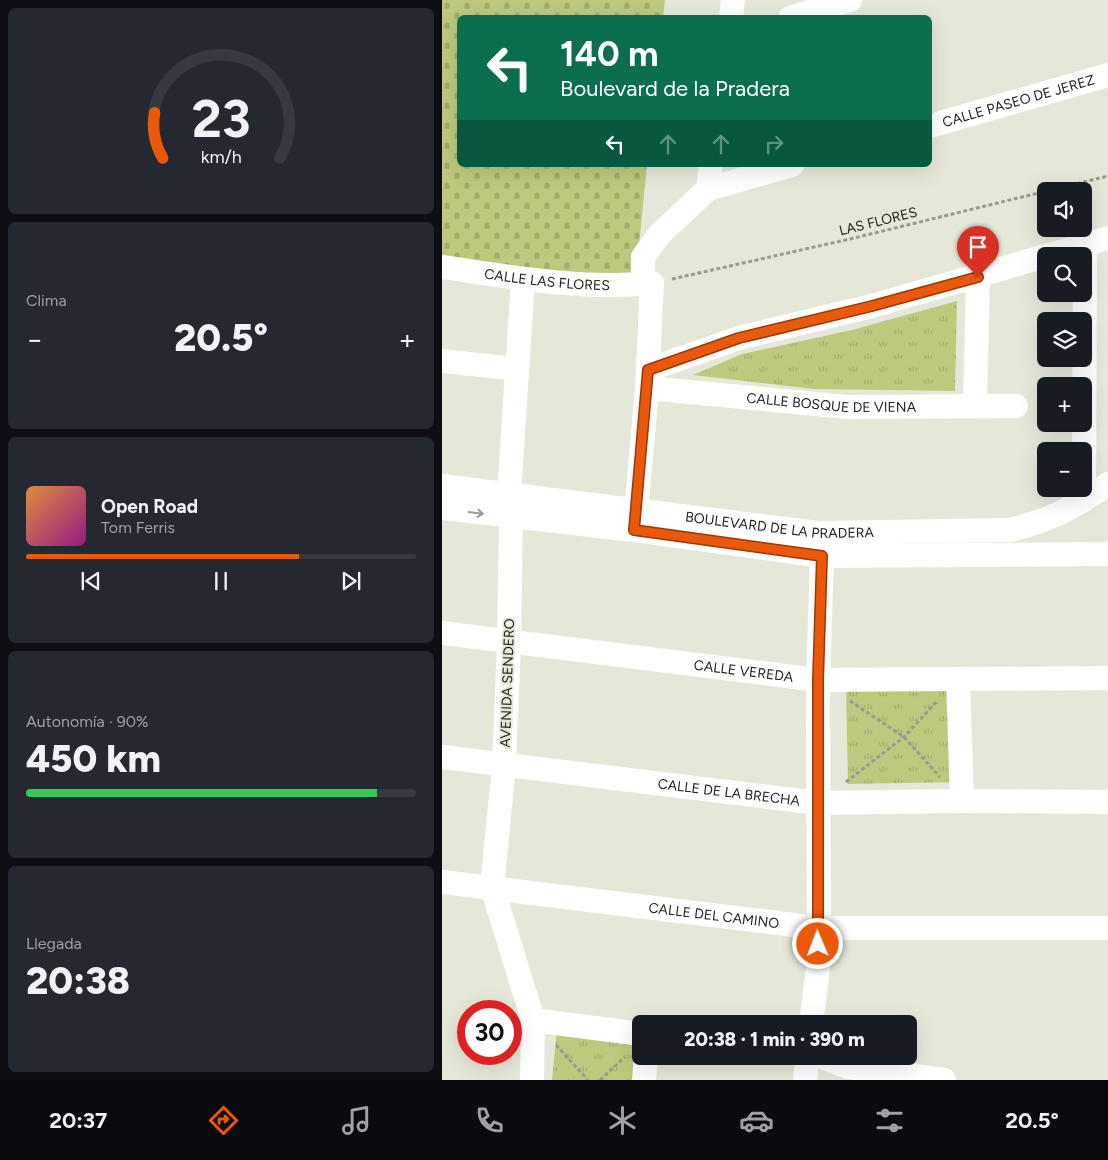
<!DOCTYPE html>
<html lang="es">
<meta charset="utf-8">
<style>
:root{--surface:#171b24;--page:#242831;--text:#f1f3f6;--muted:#9ea1a6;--line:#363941;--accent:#ea580c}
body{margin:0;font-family:Figtree,sans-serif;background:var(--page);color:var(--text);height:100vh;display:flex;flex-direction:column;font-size:19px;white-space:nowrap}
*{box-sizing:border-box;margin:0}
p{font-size:16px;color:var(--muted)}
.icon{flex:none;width:28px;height:28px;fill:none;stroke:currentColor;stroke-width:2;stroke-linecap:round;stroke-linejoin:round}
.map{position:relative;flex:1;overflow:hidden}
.details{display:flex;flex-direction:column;gap:8px;padding:8px;background:#0d0f14;width:442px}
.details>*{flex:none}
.guide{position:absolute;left:15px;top:15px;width:475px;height:152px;border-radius:8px;box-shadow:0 5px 20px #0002;background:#0b6e4f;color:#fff;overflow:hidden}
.buttons{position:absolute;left:595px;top:182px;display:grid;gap:10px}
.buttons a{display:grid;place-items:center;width:55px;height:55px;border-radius:8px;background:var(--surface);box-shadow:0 5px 20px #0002;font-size:25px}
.speed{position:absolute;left:15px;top:1000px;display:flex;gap:10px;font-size:25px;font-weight:700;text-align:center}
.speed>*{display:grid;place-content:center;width:65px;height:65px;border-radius:50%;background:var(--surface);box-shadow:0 5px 20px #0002;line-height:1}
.speed .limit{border:8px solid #d22;background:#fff;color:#111}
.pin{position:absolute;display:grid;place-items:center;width:42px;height:42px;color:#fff;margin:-51px -21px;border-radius:50% 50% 50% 0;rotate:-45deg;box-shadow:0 0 5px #0007}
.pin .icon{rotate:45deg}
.me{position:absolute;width:55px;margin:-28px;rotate:359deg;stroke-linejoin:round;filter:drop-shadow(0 0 4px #0008)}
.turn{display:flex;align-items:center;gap:18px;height:105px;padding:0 20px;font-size:22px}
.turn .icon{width:65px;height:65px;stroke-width:2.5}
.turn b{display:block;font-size:35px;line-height:42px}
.lanes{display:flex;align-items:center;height:48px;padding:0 20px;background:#0003;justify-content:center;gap:25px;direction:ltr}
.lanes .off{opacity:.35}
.big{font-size:38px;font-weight:800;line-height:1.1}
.details .widget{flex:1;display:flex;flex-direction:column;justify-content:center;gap:8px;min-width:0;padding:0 18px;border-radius:8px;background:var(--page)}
.details .dial{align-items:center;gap:0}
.dial svg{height:130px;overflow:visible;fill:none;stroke:var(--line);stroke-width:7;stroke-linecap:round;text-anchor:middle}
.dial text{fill:var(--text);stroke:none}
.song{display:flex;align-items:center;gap:15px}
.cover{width:60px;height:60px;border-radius:8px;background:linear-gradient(135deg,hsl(30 70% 55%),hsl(310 70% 35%))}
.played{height:5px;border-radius:2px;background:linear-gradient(90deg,var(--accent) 70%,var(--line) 70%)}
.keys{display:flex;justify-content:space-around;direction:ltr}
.heat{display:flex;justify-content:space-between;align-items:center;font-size:28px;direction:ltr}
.charge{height:8px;border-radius:4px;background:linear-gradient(90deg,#34c759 90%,var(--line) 0)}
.trip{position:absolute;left:190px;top:1015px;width:285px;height:50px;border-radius:8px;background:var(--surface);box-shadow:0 5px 20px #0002;font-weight:800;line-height:50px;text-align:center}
.menu{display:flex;height:80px;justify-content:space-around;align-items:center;background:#090b0e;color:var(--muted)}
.menu .icon{width:35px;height:35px}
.menu .current{color:var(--accent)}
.menu b{font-size:22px;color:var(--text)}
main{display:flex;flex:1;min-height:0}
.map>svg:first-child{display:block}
</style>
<main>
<section class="details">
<div class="widget dial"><svg viewBox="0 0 100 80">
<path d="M14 69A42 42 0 1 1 86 69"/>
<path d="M14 69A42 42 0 0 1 9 41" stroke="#ea580c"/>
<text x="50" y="56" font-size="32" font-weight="700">23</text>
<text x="50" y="72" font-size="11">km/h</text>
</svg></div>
<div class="widget"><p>Clima</p>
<div class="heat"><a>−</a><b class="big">20.5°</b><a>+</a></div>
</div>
<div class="widget">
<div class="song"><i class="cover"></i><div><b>Open Road</b><p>Tom Ferris</p></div></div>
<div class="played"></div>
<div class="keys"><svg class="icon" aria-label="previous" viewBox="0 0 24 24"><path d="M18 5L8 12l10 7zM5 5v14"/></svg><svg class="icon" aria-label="pause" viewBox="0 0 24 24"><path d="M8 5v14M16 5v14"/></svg><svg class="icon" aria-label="next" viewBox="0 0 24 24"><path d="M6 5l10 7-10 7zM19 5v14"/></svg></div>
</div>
<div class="widget"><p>Autonomía · 90%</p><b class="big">450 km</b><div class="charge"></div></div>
<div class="widget"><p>Llegada</p><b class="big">20:38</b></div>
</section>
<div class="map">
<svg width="666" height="1080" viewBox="0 0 666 1080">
<defs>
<pattern id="cemetery-stones" width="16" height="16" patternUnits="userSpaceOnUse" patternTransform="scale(1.25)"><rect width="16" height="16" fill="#bec97e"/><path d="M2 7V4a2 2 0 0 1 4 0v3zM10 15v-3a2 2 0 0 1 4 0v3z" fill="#a3ac6c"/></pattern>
<pattern id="park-tufts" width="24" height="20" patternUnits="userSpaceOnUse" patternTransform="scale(1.25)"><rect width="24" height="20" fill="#bec97e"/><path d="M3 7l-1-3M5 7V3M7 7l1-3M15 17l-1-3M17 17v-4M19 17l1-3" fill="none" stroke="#a3ac6c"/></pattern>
</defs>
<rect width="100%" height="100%" fill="#e5e8d9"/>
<path fill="url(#cemetery-stones)" d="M0,0H223L221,17L18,18V165H205L193,285L0,264Z"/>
<g fill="url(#park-tufts)">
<path d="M515,301L513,391L372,389L251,375L300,354L410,330Z"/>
<path d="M516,684L518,782L406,784L404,687Z"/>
<path d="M115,1029L197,1038L192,1080H110Z"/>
</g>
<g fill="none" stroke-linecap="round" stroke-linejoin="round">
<g stroke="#999b90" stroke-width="3" stroke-dasharray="4 2.5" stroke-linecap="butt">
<path d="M230,279L408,239L666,176"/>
<path d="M408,701L462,737L498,777"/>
<path d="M404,782L462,737L496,700"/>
<path d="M114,1045L146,1080"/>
<path d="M158,1080L183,1057"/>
</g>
<g stroke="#fff" stroke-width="24">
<path d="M289,18L291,0"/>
<path d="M348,18L408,0"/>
<path id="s1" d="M488,126L666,75"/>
<path d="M266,189L350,165"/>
<path id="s2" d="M0,267C70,277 140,290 210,283L205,388L193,524"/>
<path d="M81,279L67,495L69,517L67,642L62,765L50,887L91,1020L90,1080"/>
<path d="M201,284V257L218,234L266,189L269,165"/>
<path d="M0,361L75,369"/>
<path d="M206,370L297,338L430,306L666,238"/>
<path id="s3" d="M205,388L405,407L574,406"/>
<path d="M533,406L536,277"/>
<path id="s4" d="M0,486L376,533L568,530C609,520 631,508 666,484"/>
<path d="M642,500L643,244"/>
<path d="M0,508L192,530L380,556L666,554"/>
<path id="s5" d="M0,633L376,680L666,678"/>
<path d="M516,679L520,801"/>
<path id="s6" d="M0,757L376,803L520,801L666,802"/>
<path id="s7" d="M0,882L376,928H666"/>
<path d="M91,1020L199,1034"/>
<path d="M369,1024L377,960L376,680L380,556"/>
<path d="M377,1056L406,1067L502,1080"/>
<path d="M202,1080L204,1056"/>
<path d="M363,1080L366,1056"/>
</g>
</g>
<defs><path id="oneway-shaft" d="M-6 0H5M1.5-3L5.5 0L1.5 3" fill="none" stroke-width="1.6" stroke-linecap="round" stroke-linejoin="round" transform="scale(1.25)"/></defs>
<use stroke="#9b9c99" href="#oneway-shaft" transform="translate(34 513) rotate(7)"/>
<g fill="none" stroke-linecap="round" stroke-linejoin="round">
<g stroke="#983908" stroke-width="12">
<path id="route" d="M376,944V680L380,556L192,530L206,370L297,338L430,306L536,277"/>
</g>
<use href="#route" stroke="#ea580c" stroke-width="9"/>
</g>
<g text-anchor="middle" stroke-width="4" stroke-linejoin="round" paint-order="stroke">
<g font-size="14" fill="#21221d" stroke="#e5e8d9">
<text dy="5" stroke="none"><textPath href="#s1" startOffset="92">CALLE PASEO DE JEREZ</textPath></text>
<text transform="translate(436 221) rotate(-14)" y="5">LAS FLORES</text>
<text dy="5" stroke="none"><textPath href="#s2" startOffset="106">CALLE LAS FLORES</textPath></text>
<text dy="5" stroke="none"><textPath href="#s3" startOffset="185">CALLE BOSQUE DE VIENA</textPath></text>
<text dy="5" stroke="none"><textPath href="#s4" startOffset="340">BOULEVARD DE LA PRADERA</textPath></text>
<text dy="5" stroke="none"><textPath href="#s5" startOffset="304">CALLE VEREDA</textPath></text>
<text transform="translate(65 683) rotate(-88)" y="5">AVENIDA SENDERO</text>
<text dy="5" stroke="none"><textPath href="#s6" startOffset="289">CALLE DE LA BRECHA</textPath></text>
<text dy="5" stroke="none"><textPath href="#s7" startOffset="274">CALLE DEL CAMINO</textPath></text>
</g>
</g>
</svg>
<div class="buttons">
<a><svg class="icon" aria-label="sound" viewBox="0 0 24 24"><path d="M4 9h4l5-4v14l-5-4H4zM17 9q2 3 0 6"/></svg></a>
<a><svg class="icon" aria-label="search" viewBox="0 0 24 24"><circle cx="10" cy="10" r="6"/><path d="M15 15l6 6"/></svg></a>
<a><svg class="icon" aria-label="layers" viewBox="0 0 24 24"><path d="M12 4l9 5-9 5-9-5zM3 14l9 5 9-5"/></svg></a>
<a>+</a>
<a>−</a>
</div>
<div class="speed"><div class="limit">30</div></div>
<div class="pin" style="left:536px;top:277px;background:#d93025"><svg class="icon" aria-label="arrive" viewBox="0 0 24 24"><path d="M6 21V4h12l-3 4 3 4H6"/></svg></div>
<svg class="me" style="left:376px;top:944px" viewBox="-20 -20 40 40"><circle r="17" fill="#ea580c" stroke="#fff" stroke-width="3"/><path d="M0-11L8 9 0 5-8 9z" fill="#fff"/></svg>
<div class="trip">20:38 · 1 min · 390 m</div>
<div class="guide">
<div class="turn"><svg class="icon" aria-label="left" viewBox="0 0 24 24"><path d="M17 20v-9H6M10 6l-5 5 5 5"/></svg><div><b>140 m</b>Boulevard de la Pradera</div></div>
<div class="lanes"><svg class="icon" aria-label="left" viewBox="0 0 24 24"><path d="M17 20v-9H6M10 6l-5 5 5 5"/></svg><svg class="icon off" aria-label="ahead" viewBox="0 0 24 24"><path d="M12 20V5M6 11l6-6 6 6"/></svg><svg class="icon off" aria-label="ahead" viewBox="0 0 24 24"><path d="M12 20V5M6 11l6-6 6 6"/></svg><svg class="icon off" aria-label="right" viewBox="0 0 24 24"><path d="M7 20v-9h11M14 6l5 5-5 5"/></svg></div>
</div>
</div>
</main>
<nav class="menu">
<b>20:37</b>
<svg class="icon current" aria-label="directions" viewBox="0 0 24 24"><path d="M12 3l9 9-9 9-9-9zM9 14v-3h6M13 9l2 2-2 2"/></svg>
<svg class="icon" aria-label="music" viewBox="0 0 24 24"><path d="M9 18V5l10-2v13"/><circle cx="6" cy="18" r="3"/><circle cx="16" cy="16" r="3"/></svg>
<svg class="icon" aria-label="phone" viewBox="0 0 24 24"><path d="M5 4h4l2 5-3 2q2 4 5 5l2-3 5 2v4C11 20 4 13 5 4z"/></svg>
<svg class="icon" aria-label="climate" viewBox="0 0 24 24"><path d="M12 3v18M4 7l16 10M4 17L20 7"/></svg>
<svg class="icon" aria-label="car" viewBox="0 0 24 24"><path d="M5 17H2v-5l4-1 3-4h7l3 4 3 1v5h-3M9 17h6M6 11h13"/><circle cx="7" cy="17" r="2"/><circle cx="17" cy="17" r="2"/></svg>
<svg class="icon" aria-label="filters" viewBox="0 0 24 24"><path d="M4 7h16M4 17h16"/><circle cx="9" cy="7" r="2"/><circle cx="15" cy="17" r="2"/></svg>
<b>20.5°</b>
</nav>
